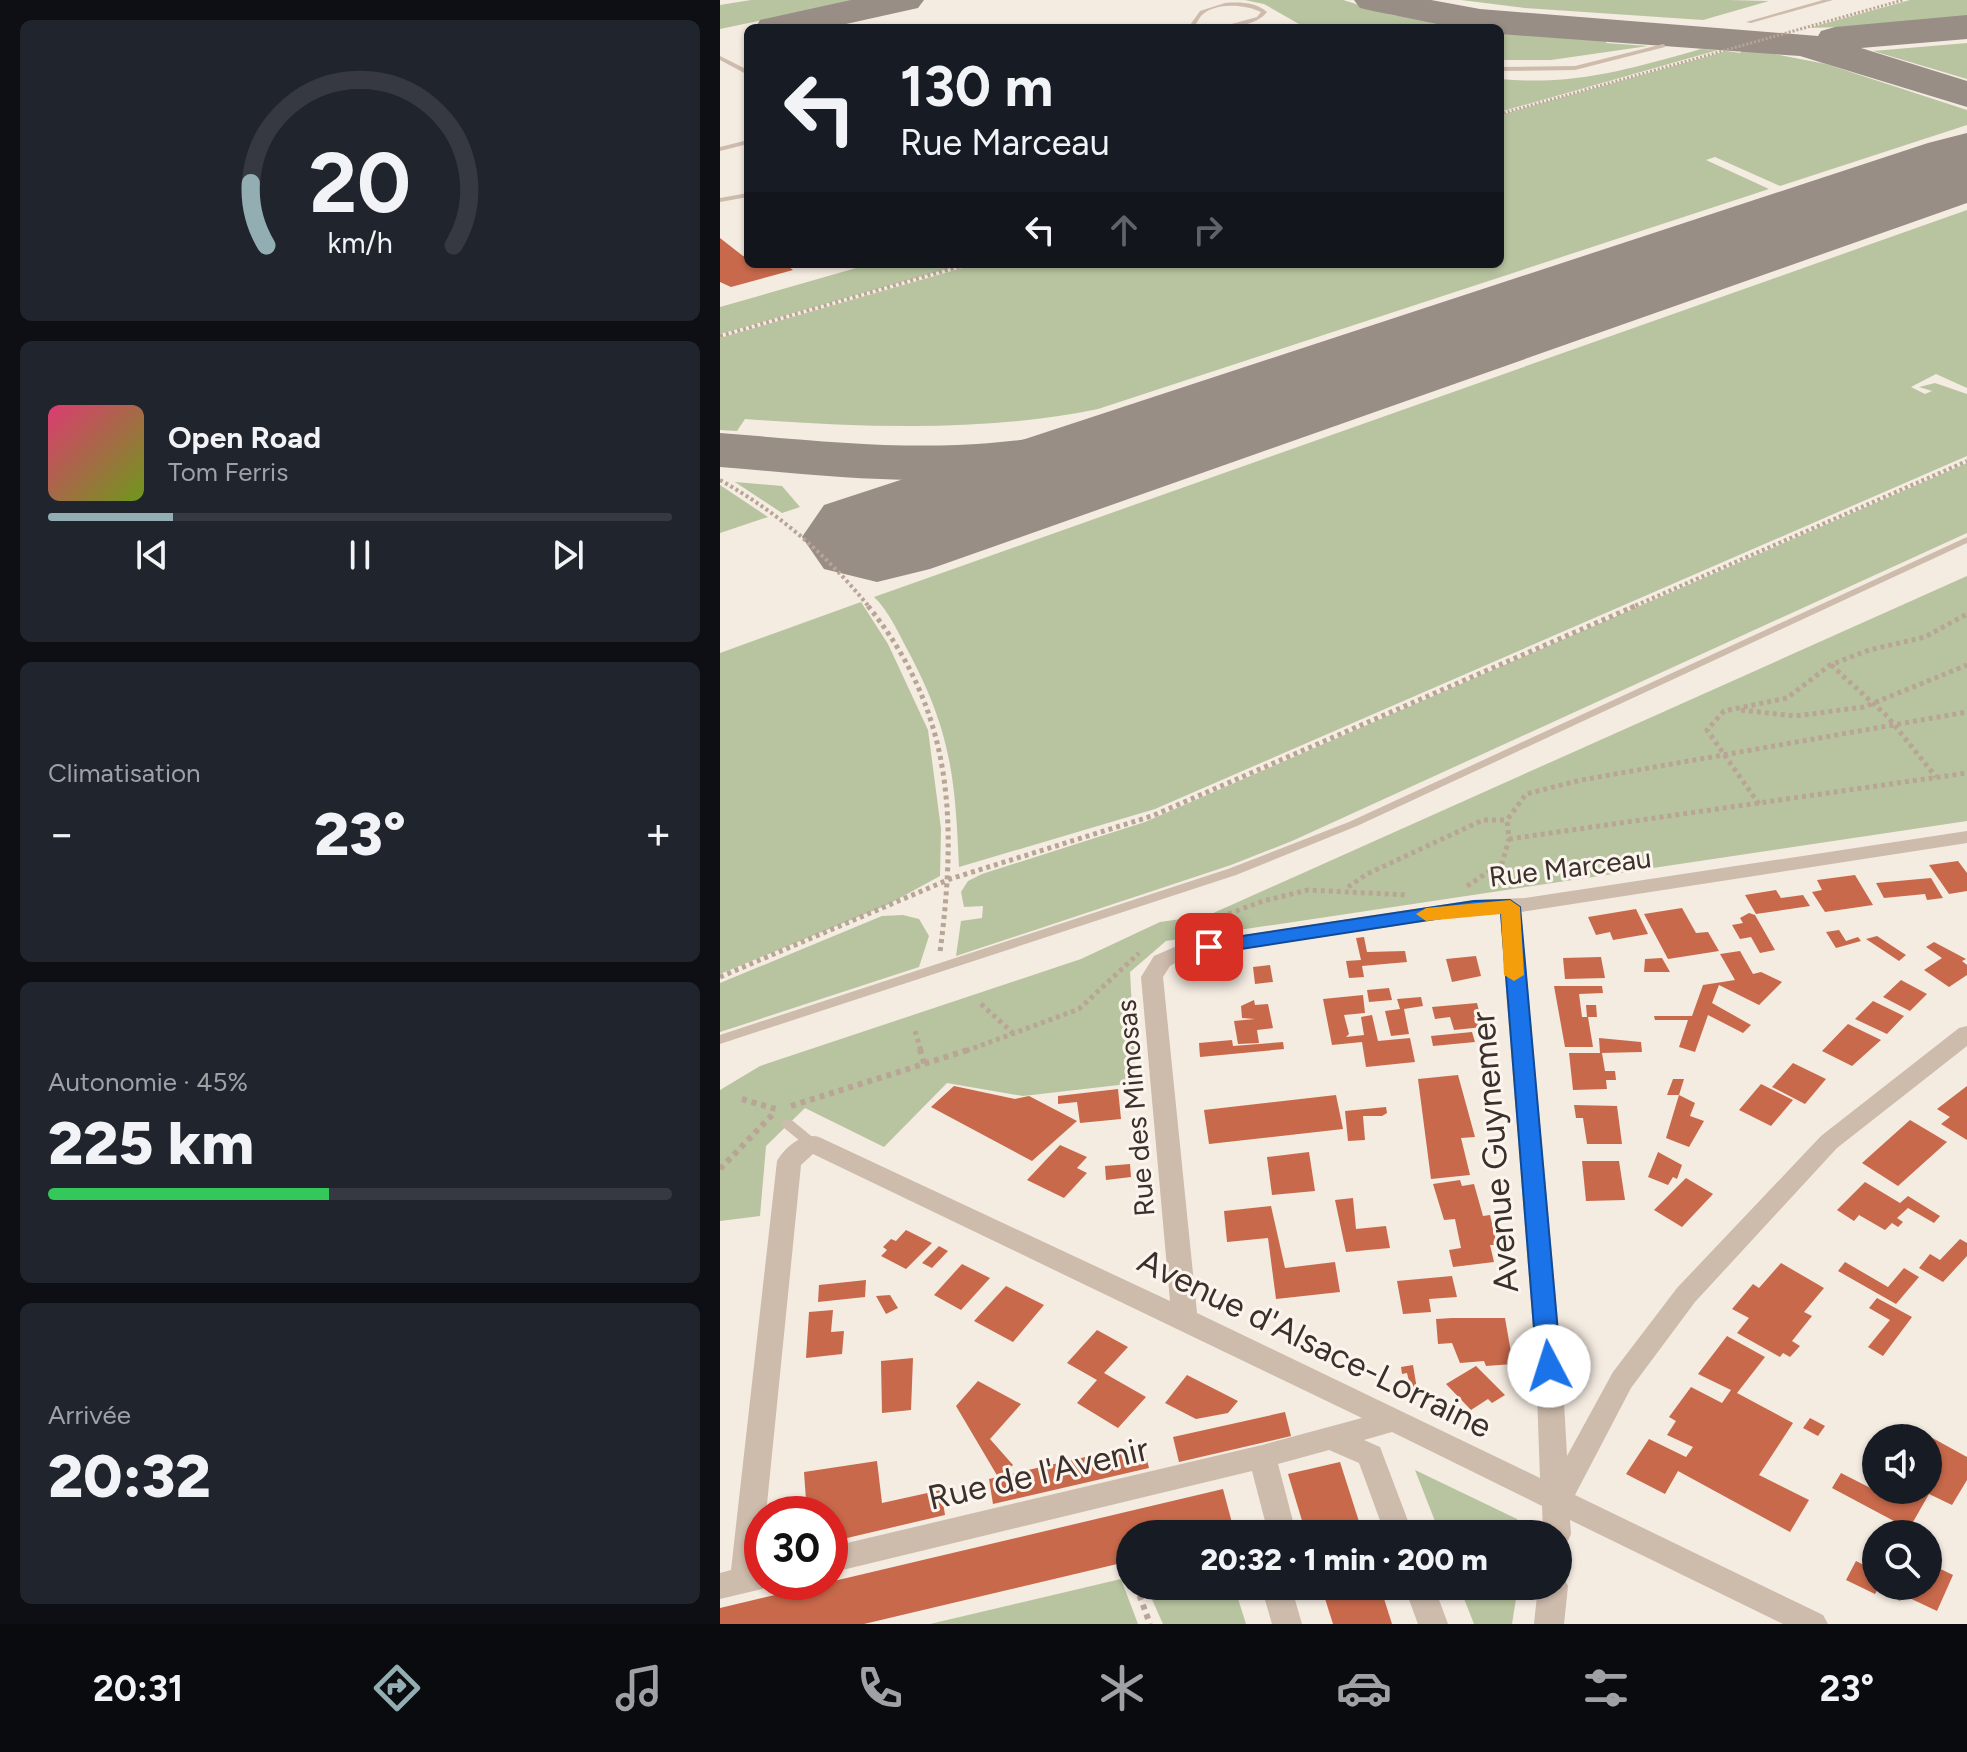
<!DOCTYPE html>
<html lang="fr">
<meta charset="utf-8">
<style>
:root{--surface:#171b24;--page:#20242c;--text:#f1f3f6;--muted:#9ea1a6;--line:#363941;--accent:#92aeb2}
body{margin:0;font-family:Figtree,sans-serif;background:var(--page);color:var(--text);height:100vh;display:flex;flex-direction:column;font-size:30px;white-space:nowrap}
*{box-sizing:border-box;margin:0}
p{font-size:26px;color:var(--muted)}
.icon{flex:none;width:44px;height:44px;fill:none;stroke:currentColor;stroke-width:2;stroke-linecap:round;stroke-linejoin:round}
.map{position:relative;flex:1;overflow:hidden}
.side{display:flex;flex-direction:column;gap:20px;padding:20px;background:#0d0f14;width:720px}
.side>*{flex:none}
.top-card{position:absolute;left:24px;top:24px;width:760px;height:244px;border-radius:12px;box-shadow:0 2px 6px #0004;background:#171b24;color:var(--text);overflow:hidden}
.tools{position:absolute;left:1142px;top:1424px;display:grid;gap:16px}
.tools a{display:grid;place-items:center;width:80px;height:80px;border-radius:50%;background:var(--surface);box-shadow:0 2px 6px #0004;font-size:40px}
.speed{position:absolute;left:24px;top:1496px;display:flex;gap:16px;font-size:40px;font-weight:700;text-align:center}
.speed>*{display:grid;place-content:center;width:104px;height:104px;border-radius:50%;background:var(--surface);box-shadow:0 2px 6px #0004;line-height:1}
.speed .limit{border:12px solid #d22;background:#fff;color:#111}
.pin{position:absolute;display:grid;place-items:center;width:68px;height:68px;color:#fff;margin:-34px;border-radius:16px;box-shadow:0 4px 12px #0006}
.me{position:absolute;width:88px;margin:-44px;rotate:355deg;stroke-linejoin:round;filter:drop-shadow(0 0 6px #0008)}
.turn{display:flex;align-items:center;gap:28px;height:168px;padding:0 24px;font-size:36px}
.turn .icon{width:104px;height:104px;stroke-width:2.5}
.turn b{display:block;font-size:56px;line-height:68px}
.lanes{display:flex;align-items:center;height:76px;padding:0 24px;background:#0003;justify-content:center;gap:40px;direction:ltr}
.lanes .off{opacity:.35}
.big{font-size:60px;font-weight:800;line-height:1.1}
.side .tile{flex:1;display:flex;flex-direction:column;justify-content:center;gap:12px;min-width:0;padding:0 28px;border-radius:12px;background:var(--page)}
.side .dial{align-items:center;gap:0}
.dial svg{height:208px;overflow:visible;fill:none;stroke:var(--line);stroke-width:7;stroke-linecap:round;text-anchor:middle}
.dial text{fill:var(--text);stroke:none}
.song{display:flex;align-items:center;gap:24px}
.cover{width:96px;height:96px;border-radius:12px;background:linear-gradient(135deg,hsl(340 70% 55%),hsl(80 70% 35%))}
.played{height:8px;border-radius:4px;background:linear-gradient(90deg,var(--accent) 20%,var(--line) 20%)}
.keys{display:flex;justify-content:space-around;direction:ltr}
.heat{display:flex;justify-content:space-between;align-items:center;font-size:44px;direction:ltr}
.charge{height:12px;border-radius:6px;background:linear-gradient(90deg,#34c759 45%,var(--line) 0)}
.trip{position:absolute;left:396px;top:1520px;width:456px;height:80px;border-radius:40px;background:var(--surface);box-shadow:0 2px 6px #0004;font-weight:800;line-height:80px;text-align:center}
.tab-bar{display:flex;height:128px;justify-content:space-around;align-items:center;background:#090b0e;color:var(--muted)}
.tab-bar .icon{width:56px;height:56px}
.tab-bar .current{color:var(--accent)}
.tab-bar b{font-size:36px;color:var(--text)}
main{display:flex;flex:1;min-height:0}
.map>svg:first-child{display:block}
</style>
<main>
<section class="side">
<div class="tile dial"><svg viewBox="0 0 100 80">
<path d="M14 69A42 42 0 1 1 86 69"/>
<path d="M14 69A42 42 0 0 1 8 45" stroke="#92aeb2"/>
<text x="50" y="56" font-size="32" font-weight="700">20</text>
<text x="50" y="72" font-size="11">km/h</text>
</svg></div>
<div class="tile">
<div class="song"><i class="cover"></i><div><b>Open Road</b><p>Tom Ferris</p></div></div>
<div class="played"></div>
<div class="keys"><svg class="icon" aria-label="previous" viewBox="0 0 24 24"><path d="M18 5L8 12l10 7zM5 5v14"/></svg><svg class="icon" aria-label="pause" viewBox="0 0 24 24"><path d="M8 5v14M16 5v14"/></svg><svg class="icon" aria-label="next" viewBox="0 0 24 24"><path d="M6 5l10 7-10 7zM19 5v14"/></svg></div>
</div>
<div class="tile"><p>Climatisation</p>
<div class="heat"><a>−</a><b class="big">23°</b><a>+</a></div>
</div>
<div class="tile"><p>Autonomie · 45%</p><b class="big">225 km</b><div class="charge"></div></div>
<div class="tile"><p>Arrivée</p><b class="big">20:32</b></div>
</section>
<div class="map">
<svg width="1247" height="1624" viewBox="0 0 1247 1624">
<rect width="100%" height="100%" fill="#f4ebe1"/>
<g fill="#b8c4a0">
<path d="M31,0H137L0,29V5Z"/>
<path d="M525,0H623L672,15L759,28H586L544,4Z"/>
<path d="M741,0H1008L1049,1L983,20L805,8Z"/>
<path d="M1190,0H1247V17L1179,25L1089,28Z"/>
<path d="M780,31L887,37L886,43L928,46L831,60H780Z"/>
<path d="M1247,43V79L1153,51Z"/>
<path d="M1024,48L1106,64L1247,110V125L1060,186L995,157L986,160L1049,189L378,409C261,433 144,427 25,419L17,431L0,430V338L256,264H780V115L1007,51L1020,53Z"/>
<path d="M981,49L998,50L780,112V79C854,86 910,69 981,49Z"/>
<path d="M1247,210V388L1216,374L1191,387L1205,394L1212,391L1199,387L1215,383L1247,394V456L435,809L239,867C235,776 231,731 187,649C178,632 168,610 154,597Z"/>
<path d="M150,264H244L0,334V307Z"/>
<path d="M1247,463V533L572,841L511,865L236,956L241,921L262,918L263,906L244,907L241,892L248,881L262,874L425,822Z"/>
<path d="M15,482L62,486L80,507L62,513Z"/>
<path d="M0,485L48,517L0,533Z"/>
<path d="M1247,576V821L446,941L410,972L416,1083L303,1096L227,1083L164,1147L85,1108L46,1146L40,1216L0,1221V1090L40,1066L361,959L440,922L489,915Z"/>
<path d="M141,602L168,644L208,730L221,829L220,876L167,905L0,974V653Z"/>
<path d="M183,915L199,919L209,936L199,967L0,1032V983L162,916Z"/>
<path d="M695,1470L797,1519L803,1534H720Z"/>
<path d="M401,1579L418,1624H210Z"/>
<path d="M426,1586H514L526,1624H443Z"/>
<path d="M739,1586H798L792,1624H754Z"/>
</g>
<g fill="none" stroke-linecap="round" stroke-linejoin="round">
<g fill="#988e86" fill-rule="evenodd">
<path d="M131,0H204L198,8L108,28H35L40,20Z"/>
<path d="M634,0H711L760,9L1098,36L1101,31L1115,27L1247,15V39L1141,48L1247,81V107L1080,56L780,34V28H737L653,11L640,8Z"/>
<path d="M507,400L527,405L535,417L527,429C432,453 336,475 238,479C159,483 79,473 0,467V433C79,439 158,448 237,445C329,441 418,422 507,400Z"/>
</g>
<path fill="#988e86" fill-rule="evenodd" d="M1247,133V203L210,569L157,582L104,569L82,537L104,505L1208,143Z"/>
</g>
<g fill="#c8694b">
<path d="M0,238L23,256L28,255V264H65L73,270L11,287L0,282Z"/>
<path d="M1238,861L1247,873V891L1229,894L1209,865Z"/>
<path d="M1135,875L1153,905L1105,912L1092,892L1102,890L1097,880Z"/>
<path d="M1211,878L1223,898L1207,900L1205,894L1164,898L1156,883Z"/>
<path d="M1056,890L1061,898L1083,895L1090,906L1036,914L1025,895Z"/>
<path d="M962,908L976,933L988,932L999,951L948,959L924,914Z"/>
<path d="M916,909L928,934L893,940L890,932L876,935L868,917Z"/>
<path d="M1029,913L1035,915L1055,950L1040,953L1031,937L1020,939L1012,925L1023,923L1020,918Z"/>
<path d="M1119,930L1126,941L1138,937L1141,941L1116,948L1106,932Z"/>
<path d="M1157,936L1186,955L1179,961L1146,939Z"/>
<path d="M644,937L647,952L685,951L687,962L642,966L644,977L629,978L626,961L641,960L636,938Z"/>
<path d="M1214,942L1246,959L1242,961L1247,965V975L1229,987L1204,970L1222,958L1206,947Z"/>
<path d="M1020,951L1033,974L1041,972L1062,982L1039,1005L999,985L992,1003L1031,1025L1023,1033L988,1015L975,1052L959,1047L968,1020H935L934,1016H972L983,985L1015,980L1000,954Z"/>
<path d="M756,956L761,976L732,982L726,959Z"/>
<path d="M881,957L885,978L845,979L843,958Z"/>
<path d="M942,958L950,972H924L925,959Z"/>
<path d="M550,965L553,982L535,984L533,967Z"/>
<path d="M1181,980L1207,994L1190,1011L1163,997Z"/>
<path d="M834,986H882L883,993L859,994L862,1017H867L866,1005H876L877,1017H868L873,1047H845Z"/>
<path d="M669,988L672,1000L649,1002L647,990Z"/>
<path d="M643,995L645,1013L624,1015L629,1034L626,1037L644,1035L641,1017L652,1015L658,1041L690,1038L695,1062L646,1067L642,1042L612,1045L603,999Z"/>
<path d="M701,997L703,1006L684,1009L689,1034L671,1036L665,1011L680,1009L677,999Z"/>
<path d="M534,1000L535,1005L548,1004L553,1028L537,1030L539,1043L518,1044L514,1021L535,1019L522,1018L521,1006Z"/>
<path d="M1153,1001L1184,1016L1167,1034L1135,1019Z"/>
<path d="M757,1003L763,1027L734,1030L730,1017L715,1019L712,1007Z"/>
<path d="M1128,1024L1161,1040L1132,1066L1102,1051Z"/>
<path d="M752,1032L755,1042L713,1046L711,1036Z"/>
<path d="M879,1038L921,1042L922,1052L880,1053Z"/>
<path d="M512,1040L513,1046L563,1042L564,1049L480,1057L479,1043Z"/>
<path d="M849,1053H882L885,1071H895L896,1080H886L887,1089L853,1090Z"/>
<path d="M1073,1063L1106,1079L1085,1104L1052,1087Z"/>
<path d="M738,1075L755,1137L741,1138L750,1175L711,1179L698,1079Z"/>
<path d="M953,1079H964L959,1095H947Z"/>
<path d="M1041,1084L1073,1100L1051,1126L1019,1110Z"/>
<path d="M234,1086L295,1099L309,1096L357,1121L312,1161L211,1107Z"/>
<path d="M1247,1086V1140L1221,1124L1230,1117L1217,1109Z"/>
<path d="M398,1089L401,1119L360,1123L357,1102L338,1104V1096Z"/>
<path d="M616,1095L623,1129L489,1144L484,1110Z"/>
<path d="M959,1095L975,1103L970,1116L984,1121L969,1147L946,1138Z"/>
<path d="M854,1105L897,1106L902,1144H867L863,1118H856Z"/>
<path d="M666,1107L667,1113L662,1116H643L645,1140L628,1141L625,1111Z"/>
<path d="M1190,1120L1227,1142L1178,1186L1142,1163Z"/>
<path d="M340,1145L367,1157L357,1168L367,1173L344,1198L307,1180Z"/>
<path d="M589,1152L595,1191L552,1195L547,1157Z"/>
<path d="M938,1152L962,1165L957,1179L953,1177L948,1185L928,1177Z"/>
<path d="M862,1161H899L905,1200L866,1201Z"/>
<path d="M410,1164L411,1177L386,1180L385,1166Z"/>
<path d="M966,1178L993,1194L962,1227L934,1210Z"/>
<path d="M740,1180L742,1186L754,1184L763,1216L770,1215L777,1245H770L774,1262L733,1267L729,1250L741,1248L735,1219L724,1220L713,1184Z"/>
<path d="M1145,1182L1180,1203L1188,1196L1220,1216L1214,1223L1188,1208L1177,1218L1183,1222L1178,1227L1172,1223L1165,1230L1139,1215L1134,1221L1117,1210Z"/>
<path d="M633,1198L636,1229L666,1226L670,1248L626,1252L615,1200Z"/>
<path d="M551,1206L565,1268L615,1262L620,1292L556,1299L548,1238L507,1242L504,1211Z"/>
<path d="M186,1230L212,1243L186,1269L161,1256L167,1250L163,1247L171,1239L176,1241Z"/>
<path d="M1240,1239L1247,1243V1256L1223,1282L1199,1268L1210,1254L1220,1260Z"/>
<path d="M219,1246L228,1251L212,1268L202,1263Z"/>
<path d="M1125,1262L1168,1287L1184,1268L1199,1277L1176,1304L1118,1271Z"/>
<path d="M1061,1263L1104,1288L1084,1312L1092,1316L1072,1341L1080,1346L1070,1357L1063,1353L1060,1357L1017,1333L1029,1318L1012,1309L1033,1284L1039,1288Z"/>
<path d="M242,1264L270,1278L241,1310L214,1295Z"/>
<path d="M732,1276L737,1297L709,1299L711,1312L683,1314L677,1281Z"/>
<path d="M146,1280L145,1297L98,1302L99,1285Z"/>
<path d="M286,1286L324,1305L293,1342L254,1321Z"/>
<path d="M170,1295L178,1308L166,1314L156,1296Z"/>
<path d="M1157,1298L1192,1317L1163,1356L1148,1347L1170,1320L1149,1308Z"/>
<path d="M113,1310L111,1332L124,1331L122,1354L86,1358L89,1312Z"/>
<path d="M732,1318H785L793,1364L766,1366L764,1361L740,1363L732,1343L718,1344L716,1319Z"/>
<path d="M377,1330L408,1347L384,1373L426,1397L398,1428L357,1403L377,1380L347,1363Z"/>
<path d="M1007,1336L1045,1357L1017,1393L1073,1423L1039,1475L1089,1500L1070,1532L958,1471L945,1494L906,1474L929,1439L966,1457L973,1447L947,1435L956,1421L949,1417L971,1387L1002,1403L1011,1390L978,1374Z"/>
<path d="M193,1358L191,1410L162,1413L161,1361Z"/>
<path d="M693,1365L697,1389H691L687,1373L682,1374L681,1367Z"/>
<path d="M756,1366L785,1395L772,1403L768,1399L751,1410L726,1384Z"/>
<path d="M467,1375L518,1401L508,1413L476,1419L445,1403Z"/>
<path d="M258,1381L301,1404L270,1439L293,1465L278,1477L236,1406Z"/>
<path d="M565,1412L571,1436L459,1462L453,1437Z"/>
<path d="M1090,1418L1105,1426L1098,1436L1083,1428Z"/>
<path d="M1187,1424L1247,1457V1480L1232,1505L1209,1494L1189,1529L1112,1488L1121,1473L1180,1503L1188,1490H1208V1438H1179Z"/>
<path d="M423,1444L429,1468L273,1504L269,1479Z"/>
<path d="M157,1461L162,1503L221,1490L225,1515L110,1542V1514H87L84,1472Z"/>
<path d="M620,1462L643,1534H586L568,1474Z"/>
<path d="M503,1489L515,1534H410V1561L144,1624H0V1608Z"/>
<path d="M1136,1561L1156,1571V1586H1208V1563L1233,1575L1217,1611L1183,1595L1180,1601L1158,1589L1155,1594L1126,1580Z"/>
<path d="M601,1586H660L672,1624H613Z"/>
</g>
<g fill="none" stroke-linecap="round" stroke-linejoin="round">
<g stroke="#b9a596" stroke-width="3" stroke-dasharray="2 2" stroke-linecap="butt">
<path d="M780,114L1183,0"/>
<path d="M243,265L248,264"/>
</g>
<g stroke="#b9a596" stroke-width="4" stroke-dasharray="3 3" stroke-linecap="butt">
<path d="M0,336L248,264"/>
<path d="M0,480C60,514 106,554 150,608"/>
<path d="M910,608L1247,461"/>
</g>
<g stroke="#b9a596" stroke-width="5" stroke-dasharray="4 4" stroke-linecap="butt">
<path d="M148,606C234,712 237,822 220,952"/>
<path d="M1111,665L1168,717L1216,777"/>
<path d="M1021,710L1075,716L1144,707L1247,665"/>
<path d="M1039,804L987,730L1004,711L1067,698L1110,665L1149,650L1205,637L1247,614"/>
<path d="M789,839L1247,773"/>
<path d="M747,886L782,863L789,839L787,820L806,794L861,780L1247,712"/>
<path d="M628,887L647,874L763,820H787"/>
<path d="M471,928L543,901L588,890L686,895"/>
<path d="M0,977L230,879L432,816L915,606"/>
<path d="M261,1004L294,1034"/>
<path d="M195,1031L201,1051"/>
<path d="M246,1051L359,1009L419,953"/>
</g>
<g stroke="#b9a596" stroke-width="6" stroke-dasharray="5 5" stroke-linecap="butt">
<path d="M200,1049L205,1066"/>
<path d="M22,1099L59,1110"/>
<path d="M71,1106L251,1049"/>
<path d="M0,1169L52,1115"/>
<path d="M408,1561L410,1566"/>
<path d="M416,1586L430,1624"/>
</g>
<g fill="#cdbbac" fill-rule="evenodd">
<path d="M1103,0H1113L1031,23L1026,22Z"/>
<path d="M505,3C520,2 535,2 547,12C537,25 513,28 497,28L537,17L541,12C525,4 494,2 481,16C478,20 476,24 474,28H468L480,11Z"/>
<path d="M943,44L945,45V47L855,70L780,71V67L855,66Z"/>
<path d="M0,56L28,70V75L0,60Z"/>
<path d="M28,140V144L0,151V147Z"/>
<path d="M28,193V197L0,202V198Z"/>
<path d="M1247,537V543L637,826L516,875L0,1044V1035L508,869L629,822Z"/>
<path d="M68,1119L73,1121L96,1140L98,1143L96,1146L91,1148L86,1146L63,1127L61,1124L63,1121Z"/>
</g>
<g fill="#cdbbac" fill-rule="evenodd">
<path d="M1247,831V843L801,912L842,1366L847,1456L893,1372L957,1288L1101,1136L1239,1028L1247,1026V1046L1117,1148L975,1302L911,1388L855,1495L1103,1615L1108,1624H1063L850,1520L851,1534L847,1543L838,1546V1534H823L822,1506L672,1432L644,1440L660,1447L693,1534H665L639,1463L609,1450L558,1464L574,1525L570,1534H542L546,1525L532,1471L110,1573V1547L542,1445L642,1418L93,1154L81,1165L46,1514H42V1582H54L42,1589L0,1599V1573L11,1570L57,1161C65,1147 83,1132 99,1137L450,1301L421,977L434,956L459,945L754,900L805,898ZM780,913L816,1366L820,1478L477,1313L443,977L450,966L464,958L754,914Z"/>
<path d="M838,1575L843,1577L848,1586L844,1624H814L818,1586H838Z"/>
<path d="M541,1586H571L582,1624H552Z"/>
<path d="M684,1586H714L728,1624H698Z"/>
</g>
</g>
<path fill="#1a73e8" stroke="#114b97" stroke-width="2" d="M790,900L800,907L841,1366L837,1373L829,1376L820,1373L817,1366L781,913H754L489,954L479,947L489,941L754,901Z"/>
<path fill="#f59e0b" d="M790,900L800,907L804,975L794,981L784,975L781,914L706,921L696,914L706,908Z"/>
<g text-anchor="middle" stroke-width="6" stroke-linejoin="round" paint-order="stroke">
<g font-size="28" fill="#3b302b" stroke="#fbf5ee">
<text transform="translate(850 867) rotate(-7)" y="10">Rue Marceau</text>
<text transform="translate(415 1108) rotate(-95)" y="10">Rue des Mimosas</text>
</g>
<g font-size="34" fill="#3b302b" stroke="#fbf5ee">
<text transform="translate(774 1152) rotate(-95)" y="12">Avenue Guynemer</text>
<text transform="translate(595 1343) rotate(26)" y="12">Avenue d'Alsace-Lorraine</text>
<text transform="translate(318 1473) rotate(-13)" y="12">Rue de l'Avenir</text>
</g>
</g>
</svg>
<div class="tools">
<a><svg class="icon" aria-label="sound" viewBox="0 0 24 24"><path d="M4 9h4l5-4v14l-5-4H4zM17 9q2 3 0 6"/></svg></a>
<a><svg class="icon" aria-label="search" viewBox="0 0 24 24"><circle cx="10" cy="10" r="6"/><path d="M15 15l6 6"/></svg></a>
</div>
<div class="speed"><div class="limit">30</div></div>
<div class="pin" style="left:489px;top:947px;background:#d93025"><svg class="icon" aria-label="arrive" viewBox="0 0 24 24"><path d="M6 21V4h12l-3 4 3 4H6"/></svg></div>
<svg class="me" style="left:829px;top:1366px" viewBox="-20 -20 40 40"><circle r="19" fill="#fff"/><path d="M0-13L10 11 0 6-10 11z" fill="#1a73e8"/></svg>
<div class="trip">20:32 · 1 min · 200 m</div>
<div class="top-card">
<div class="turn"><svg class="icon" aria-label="left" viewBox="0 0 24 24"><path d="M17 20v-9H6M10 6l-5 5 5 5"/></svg><div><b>130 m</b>Rue Marceau</div></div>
<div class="lanes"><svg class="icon" aria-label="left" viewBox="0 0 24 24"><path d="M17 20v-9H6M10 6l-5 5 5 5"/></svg><svg class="icon off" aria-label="ahead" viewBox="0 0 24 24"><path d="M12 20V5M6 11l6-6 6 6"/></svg><svg class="icon off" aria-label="right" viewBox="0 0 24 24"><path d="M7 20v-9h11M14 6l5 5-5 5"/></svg></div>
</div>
</div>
</main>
<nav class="tab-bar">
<b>20:31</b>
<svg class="icon current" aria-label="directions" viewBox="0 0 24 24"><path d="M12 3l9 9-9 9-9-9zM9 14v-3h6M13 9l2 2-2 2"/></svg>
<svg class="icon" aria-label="music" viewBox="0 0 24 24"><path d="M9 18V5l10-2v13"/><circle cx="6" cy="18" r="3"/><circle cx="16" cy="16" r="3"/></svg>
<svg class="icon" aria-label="phone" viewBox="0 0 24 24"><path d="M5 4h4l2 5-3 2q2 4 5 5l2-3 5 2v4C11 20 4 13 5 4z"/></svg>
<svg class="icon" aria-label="climate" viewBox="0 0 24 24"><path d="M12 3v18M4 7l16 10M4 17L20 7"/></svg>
<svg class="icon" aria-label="car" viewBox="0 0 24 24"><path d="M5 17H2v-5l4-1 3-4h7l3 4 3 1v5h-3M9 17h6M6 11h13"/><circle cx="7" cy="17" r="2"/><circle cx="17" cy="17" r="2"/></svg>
<svg class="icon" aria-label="filters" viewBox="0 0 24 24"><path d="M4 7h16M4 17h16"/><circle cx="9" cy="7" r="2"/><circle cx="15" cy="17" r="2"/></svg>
<b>23°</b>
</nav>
